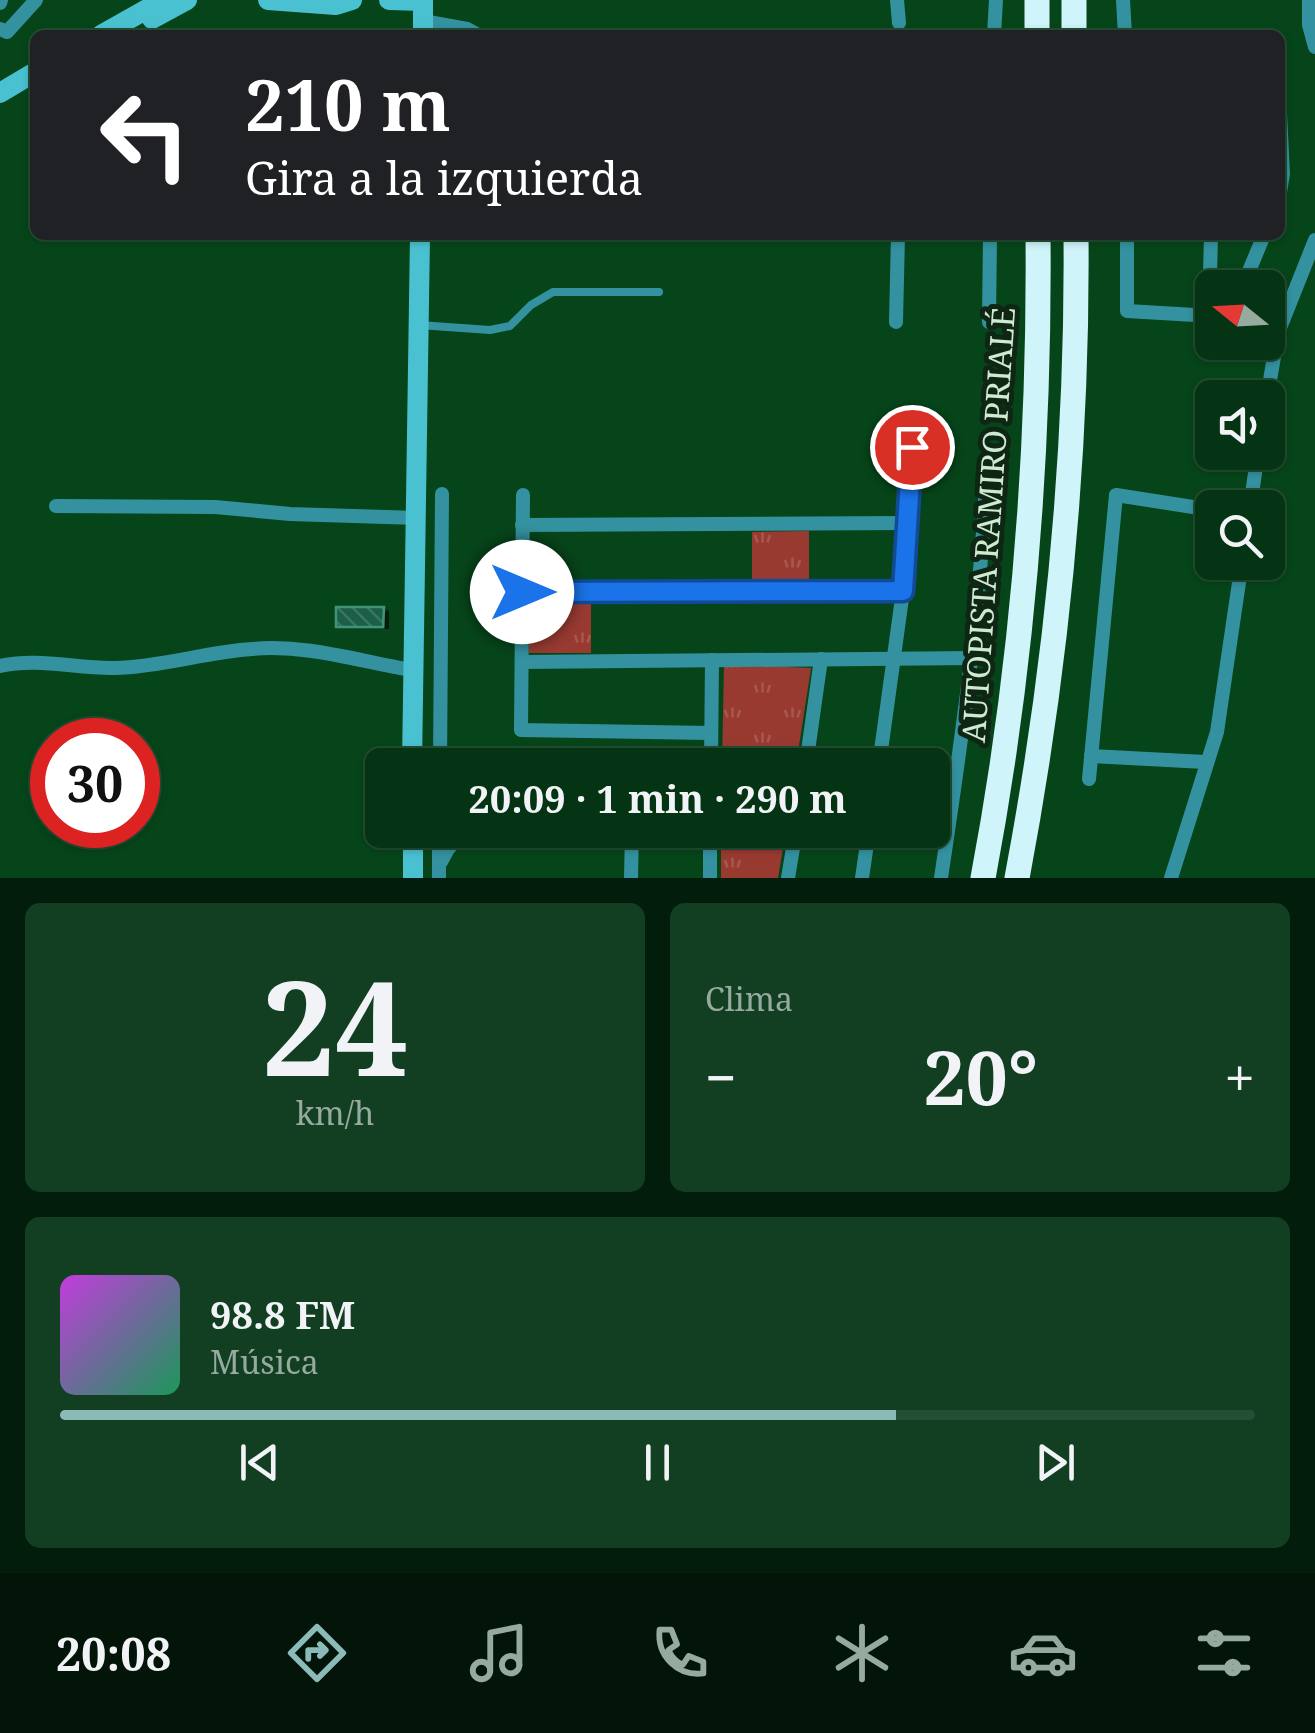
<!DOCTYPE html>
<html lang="es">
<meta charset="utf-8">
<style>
:root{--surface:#043414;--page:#123f22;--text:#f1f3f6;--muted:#97aaa0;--line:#254f34;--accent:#8bbbb9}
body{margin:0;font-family:"Noto Serif",serif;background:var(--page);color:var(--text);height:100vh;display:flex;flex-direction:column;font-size:38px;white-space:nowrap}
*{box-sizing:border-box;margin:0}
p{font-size:32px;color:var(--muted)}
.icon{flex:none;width:55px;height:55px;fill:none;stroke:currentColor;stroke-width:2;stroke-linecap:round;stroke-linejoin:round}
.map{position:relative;height:878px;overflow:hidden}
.side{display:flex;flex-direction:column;gap:25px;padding:25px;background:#021d0b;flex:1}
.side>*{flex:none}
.top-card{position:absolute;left:30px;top:30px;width:1255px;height:210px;border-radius:15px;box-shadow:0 2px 8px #0004,0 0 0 2px var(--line);background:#202124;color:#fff;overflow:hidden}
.needle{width:65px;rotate:288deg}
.tools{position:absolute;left:1195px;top:270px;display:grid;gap:20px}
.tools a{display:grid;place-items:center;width:90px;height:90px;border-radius:15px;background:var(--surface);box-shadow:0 2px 8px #0004,0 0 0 2px var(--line);font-size:50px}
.speed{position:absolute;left:30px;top:718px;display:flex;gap:20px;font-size:50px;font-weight:700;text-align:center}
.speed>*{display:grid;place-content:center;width:130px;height:130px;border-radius:50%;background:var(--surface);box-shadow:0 2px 8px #0004,0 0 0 2px var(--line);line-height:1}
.speed .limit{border:15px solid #d22;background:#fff;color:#111}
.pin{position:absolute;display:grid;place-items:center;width:85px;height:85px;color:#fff;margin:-42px;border:5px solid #fff;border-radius:50%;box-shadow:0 2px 10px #0007}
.me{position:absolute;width:110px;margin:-55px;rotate:90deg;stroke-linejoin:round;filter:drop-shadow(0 0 8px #0008)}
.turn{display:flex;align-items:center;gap:35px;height:210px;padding:0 50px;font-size:45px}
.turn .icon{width:130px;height:130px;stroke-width:2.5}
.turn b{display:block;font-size:70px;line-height:85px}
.big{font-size:75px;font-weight:700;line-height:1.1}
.side .card{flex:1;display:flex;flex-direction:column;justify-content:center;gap:15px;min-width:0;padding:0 35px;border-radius:15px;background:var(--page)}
.side .dial{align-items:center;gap:0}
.dial b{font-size:130px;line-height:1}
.song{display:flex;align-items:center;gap:30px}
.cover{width:120px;height:120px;border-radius:15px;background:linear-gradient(135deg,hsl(290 70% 55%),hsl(150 70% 35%))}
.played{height:10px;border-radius:5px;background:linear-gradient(90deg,var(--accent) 70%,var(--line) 70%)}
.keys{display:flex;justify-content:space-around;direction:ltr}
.heat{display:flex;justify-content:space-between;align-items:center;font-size:55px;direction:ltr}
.side .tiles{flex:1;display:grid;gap:25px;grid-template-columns:1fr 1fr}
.card:last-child{grid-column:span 2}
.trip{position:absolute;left:365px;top:748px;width:585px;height:100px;border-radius:15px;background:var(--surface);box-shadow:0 2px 8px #0004,0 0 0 2px var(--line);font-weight:700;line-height:100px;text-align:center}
.dock{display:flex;height:160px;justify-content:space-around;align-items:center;background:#021508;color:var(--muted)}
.dock .icon{width:70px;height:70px}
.dock .active{color:var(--accent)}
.dock b{font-size:45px;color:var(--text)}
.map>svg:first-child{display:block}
</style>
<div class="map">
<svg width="1315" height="878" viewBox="0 0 1315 878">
<defs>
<pattern id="park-tufts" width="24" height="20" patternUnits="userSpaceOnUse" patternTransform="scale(2.5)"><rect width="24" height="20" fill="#993a31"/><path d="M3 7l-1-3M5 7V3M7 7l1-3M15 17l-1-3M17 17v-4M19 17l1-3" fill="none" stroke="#a6574e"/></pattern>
<pattern id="building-back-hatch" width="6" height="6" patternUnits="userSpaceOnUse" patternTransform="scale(2.5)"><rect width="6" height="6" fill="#1b5e49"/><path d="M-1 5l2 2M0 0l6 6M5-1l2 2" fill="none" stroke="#3b7562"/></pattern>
<filter id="shadow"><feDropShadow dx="7" dy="4.5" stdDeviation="0" flood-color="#0009"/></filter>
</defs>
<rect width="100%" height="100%" fill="#06451a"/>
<g fill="url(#park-tufts)">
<path d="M809,531V583H752V532Z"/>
<rect x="529" y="602" width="62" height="51"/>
<path d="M724,665L811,668L796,765H722Z"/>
<path d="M721,830H786L778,878H721Z"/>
</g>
<path fill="url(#building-back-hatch)" stroke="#3f9377" stroke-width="2.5" filter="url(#shadow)" d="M336,607H384L383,627H336Z"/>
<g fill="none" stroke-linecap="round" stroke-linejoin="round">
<path stroke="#3492a0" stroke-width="8" d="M419,325L490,330L510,326L531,305L553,292H659"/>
<g stroke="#3492a0" stroke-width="14">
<path d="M897,0L899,23"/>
<path d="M1123,0L1125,35"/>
<path d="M1309,0V25L1315,47"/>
<path d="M0,3L1,0"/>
<path d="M423,21L467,29L478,35"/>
<path d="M0,29L7,32L36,0"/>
<path d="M994,35L996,0"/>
<path d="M1280,113L1283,174L1280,192"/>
<path d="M1127,235V311L1212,316"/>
<path d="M1242,288L1264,235"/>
<path d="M1209,316L1211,235"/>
<path d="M896,322L898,235"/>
<path d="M989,322L990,235"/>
<path d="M1267,398L1278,333L1315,240"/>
<path d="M523,495L521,730L711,733"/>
<path d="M56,506L215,507L290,514L418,518"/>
<path d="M1250,508L1258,452"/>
<path d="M522,525L908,523"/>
<path d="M522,592L903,591"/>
<path d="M522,662L974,658"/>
<path d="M0,666C39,657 76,669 115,668C161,667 206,652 252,649C308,644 357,661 412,670"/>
<path d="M1091,756L1205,762"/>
<path d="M440,765L442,494"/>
<path d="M711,765L712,660"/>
<path d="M806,765L821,659"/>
<path d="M879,765L903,591L913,447"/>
<path d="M1089,779L1116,495L1212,510"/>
<path d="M441,862L448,849L466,830"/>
<path d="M439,878V830"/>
<path d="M631,878L632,830"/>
<path d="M710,878V830"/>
<path d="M788,878L796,830"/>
<path d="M862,878L869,830"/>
<path d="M941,878C962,738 982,600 987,458"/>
<path d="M1171,878L1217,732L1242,562"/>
</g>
<g stroke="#4ac1d1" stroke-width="20">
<path d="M268,0L336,5L352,0"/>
<path d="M389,0L423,1"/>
<path d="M152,19L187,0"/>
<path d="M101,35L163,0"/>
<path d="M423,35V0"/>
<path d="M0,93L35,72"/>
<path d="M412,765L420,235"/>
<path d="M413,830V878"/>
</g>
<g stroke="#cff4fa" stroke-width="25">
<path d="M1037,0V35"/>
<path d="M1074,0V35"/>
<path d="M983,878C1023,666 1040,451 1038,235"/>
<path d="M1017,878C1057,666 1078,451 1076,235"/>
</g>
</g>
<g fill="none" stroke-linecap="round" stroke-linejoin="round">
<g stroke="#114b97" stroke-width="25">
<path id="route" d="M522,592L903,591L912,447"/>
</g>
<use href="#route" stroke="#1a73e8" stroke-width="18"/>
</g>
<g text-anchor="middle" stroke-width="10" stroke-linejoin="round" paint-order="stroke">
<g font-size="32" fill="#ceebd1" stroke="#0e2613">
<text transform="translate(989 525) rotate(-86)" y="11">AUTOPISTA RAMIRO PRIALÉ</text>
</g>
</g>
</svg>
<div class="tools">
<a><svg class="needle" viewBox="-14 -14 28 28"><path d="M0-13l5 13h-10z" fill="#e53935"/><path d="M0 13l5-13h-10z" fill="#97aaa0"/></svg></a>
<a><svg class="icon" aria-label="sound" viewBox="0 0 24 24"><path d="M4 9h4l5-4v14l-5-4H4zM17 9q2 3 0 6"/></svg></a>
<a><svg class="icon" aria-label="search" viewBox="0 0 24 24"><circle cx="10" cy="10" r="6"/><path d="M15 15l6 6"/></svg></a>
</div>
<div class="speed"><div class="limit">30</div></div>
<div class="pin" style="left:912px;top:447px;background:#d93025"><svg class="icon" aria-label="arrive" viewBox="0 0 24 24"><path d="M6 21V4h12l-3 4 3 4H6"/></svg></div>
<svg class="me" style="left:522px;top:592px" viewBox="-20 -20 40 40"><circle r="19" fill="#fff"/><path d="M0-13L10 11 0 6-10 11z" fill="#1a73e8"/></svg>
<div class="trip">20:09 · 1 min · 290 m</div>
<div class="top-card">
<div class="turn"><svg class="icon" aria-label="left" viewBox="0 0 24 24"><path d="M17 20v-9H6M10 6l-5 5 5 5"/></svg><div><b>210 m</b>Gira a la izquierda</div></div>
</div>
</div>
<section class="side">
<div class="tiles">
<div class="card dial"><b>24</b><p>km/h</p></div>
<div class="card"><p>Clima</p>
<div class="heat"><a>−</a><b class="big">20°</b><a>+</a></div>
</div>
<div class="card">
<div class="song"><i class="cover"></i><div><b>98.8 FM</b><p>Música</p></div></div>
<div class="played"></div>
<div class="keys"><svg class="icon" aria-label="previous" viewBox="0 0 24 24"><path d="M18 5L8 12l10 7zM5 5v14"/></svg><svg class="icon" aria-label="pause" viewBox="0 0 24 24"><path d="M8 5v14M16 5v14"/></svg><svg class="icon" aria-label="next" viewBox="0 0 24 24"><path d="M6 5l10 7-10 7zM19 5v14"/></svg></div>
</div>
</div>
</section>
<nav class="dock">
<b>20:08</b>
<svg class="icon active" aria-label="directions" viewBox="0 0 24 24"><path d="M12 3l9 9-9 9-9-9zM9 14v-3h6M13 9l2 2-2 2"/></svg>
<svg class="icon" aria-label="music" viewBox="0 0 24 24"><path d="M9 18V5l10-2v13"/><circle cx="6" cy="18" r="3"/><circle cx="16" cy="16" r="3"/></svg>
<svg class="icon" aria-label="phone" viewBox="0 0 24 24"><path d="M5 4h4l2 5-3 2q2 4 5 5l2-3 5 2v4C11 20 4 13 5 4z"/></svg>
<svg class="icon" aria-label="climate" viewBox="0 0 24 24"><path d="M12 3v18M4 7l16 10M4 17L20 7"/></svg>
<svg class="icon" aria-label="car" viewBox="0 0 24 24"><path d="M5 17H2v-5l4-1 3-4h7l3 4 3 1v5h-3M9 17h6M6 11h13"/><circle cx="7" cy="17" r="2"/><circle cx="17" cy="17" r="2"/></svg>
<svg class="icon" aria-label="filters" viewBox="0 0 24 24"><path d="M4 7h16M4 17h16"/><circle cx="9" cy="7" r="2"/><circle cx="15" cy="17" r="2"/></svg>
</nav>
